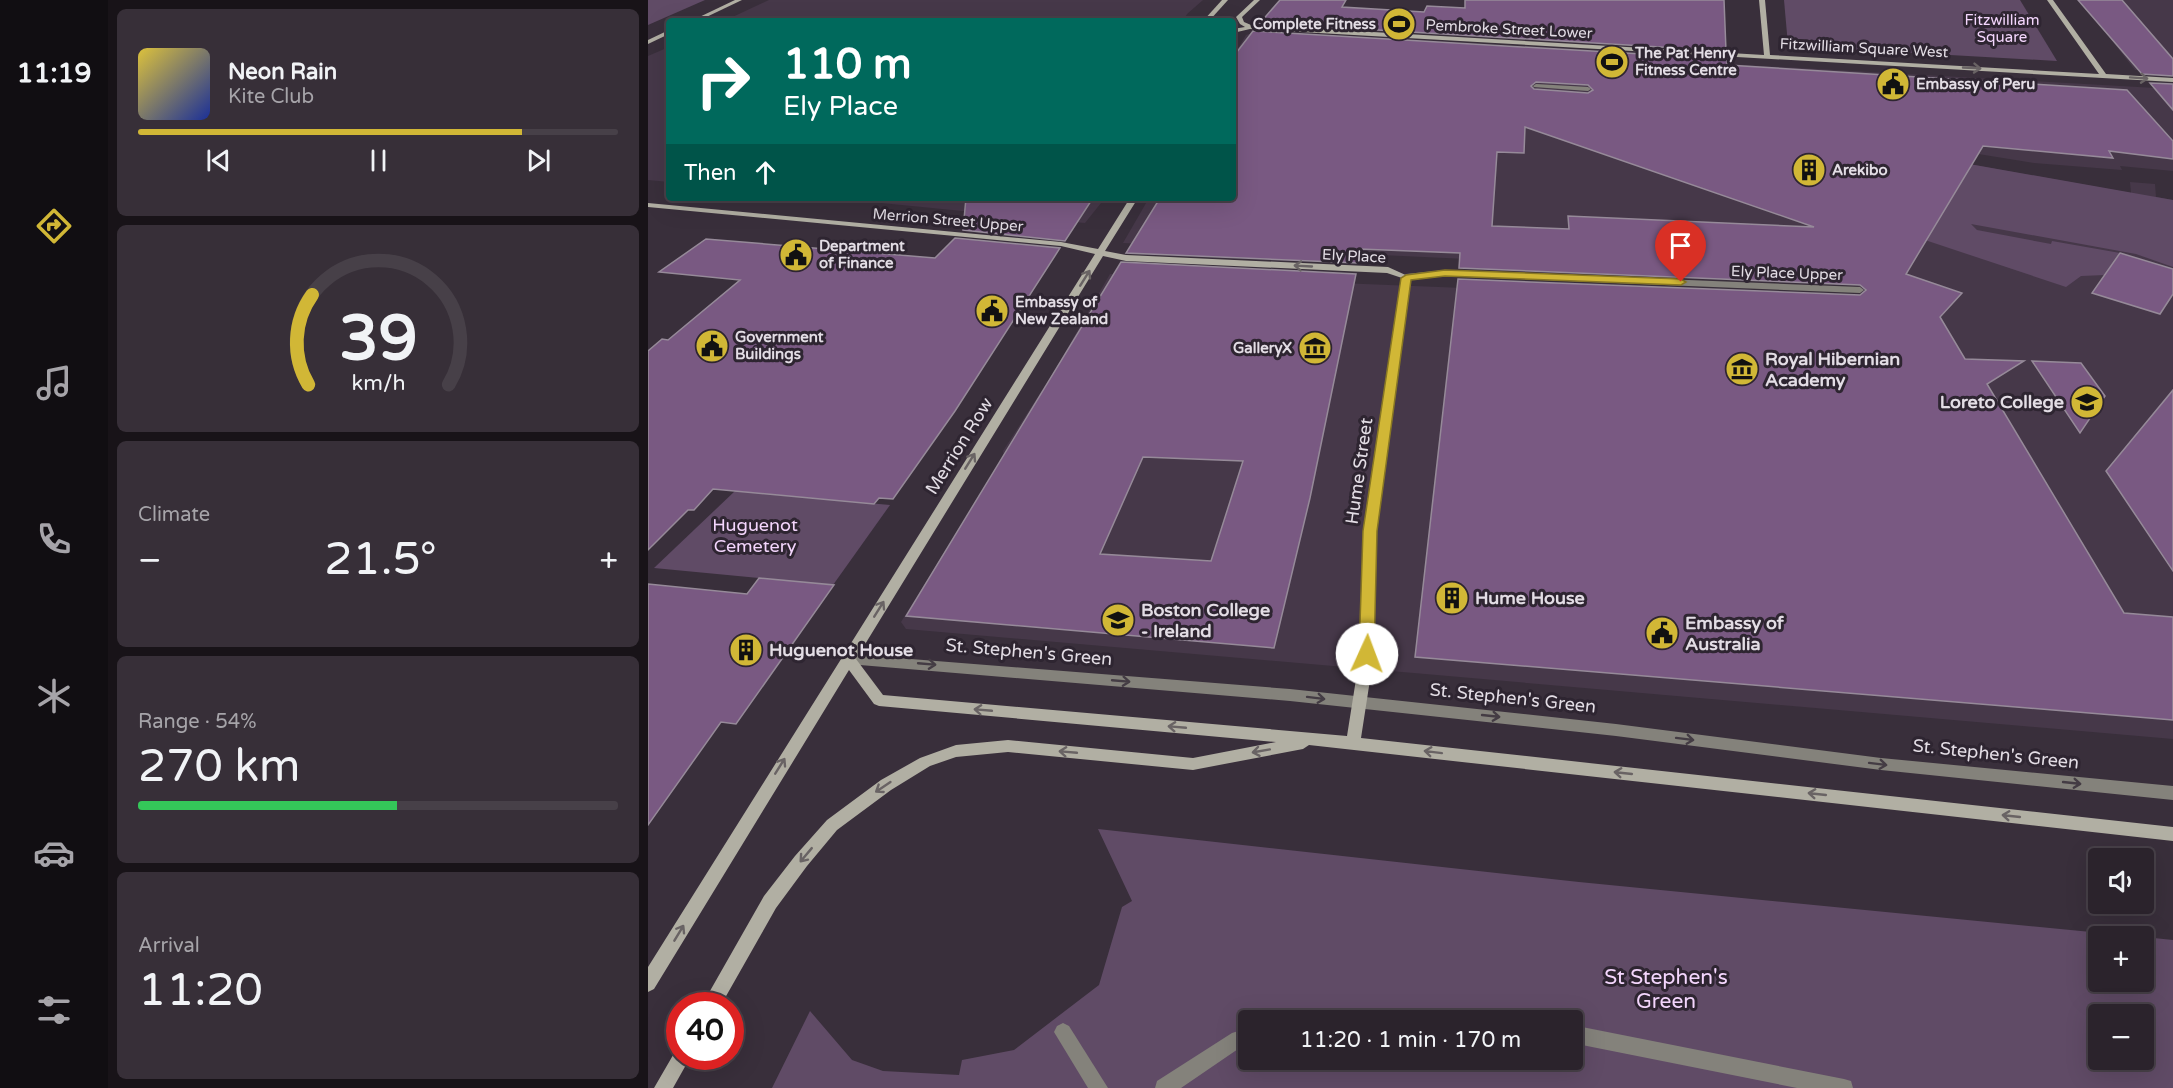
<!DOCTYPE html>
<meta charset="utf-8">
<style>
:root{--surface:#2b232c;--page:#372f38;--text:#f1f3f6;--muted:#a6a4a9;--line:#474048;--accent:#d1b736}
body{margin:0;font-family:"Varela Round",sans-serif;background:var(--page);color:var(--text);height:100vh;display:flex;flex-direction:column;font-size:22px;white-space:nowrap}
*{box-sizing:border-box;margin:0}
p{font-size:20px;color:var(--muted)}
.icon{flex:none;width:33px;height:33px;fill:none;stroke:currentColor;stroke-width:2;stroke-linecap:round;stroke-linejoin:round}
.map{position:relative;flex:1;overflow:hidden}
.sheet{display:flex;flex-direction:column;gap:9px;padding:9px;background:#181318;width:540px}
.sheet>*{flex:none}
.hud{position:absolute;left:18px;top:18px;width:570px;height:183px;border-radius:6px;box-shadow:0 6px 24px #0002,0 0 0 2px var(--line);background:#00695c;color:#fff;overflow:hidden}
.tools{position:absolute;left:1440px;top:848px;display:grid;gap:12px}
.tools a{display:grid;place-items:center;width:66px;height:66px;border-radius:6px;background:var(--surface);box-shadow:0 6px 24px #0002,0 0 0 2px var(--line);font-size:30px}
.speed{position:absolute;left:18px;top:992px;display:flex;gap:12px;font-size:30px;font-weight:700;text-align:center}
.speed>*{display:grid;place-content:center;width:78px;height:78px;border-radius:50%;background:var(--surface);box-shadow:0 6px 24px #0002,0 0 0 2px var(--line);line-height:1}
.speed .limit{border:9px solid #d22;background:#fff;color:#111}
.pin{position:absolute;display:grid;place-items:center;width:51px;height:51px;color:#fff;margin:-62px -26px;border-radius:50% 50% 50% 0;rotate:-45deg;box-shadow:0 0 6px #0007}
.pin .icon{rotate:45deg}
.me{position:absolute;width:66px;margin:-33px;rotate:2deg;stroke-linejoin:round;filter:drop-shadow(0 0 4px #0008)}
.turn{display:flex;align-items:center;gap:21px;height:126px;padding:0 18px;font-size:27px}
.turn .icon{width:78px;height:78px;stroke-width:2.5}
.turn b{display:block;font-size:42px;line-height:51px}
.then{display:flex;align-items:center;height:57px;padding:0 18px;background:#0003;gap:12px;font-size:22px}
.big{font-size:45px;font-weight:600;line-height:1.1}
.sheet .tile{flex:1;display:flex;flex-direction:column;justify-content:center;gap:9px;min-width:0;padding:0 21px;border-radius:9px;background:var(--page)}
.sheet .dial{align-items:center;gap:0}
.dial svg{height:156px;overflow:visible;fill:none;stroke:var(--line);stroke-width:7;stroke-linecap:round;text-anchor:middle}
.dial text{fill:var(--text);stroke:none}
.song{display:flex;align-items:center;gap:18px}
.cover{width:72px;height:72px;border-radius:9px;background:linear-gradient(135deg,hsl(50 70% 55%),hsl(230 70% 35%))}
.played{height:6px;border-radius:3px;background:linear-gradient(90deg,var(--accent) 80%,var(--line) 80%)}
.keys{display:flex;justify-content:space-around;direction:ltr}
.heat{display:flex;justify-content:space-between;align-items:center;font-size:33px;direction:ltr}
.charge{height:9px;border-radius:4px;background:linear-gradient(90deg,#34c759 54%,var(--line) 0)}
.trip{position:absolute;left:590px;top:1010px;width:345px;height:60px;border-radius:6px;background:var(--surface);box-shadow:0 6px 24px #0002,0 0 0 2px var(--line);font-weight:600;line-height:60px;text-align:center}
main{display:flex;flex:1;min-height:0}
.tab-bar{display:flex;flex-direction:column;width:108px;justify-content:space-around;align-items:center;background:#110e12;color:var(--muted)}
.tab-bar .icon{width:42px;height:42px}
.tab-bar .active{color:var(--accent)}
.tab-bar b{font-size:27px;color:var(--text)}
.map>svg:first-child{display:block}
</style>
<main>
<nav class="tab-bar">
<b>11:19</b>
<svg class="icon active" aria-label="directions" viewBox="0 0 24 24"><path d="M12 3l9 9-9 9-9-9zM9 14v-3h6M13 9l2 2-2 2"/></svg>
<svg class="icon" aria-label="music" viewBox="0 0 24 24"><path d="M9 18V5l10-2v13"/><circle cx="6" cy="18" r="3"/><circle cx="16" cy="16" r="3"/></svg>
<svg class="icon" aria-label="phone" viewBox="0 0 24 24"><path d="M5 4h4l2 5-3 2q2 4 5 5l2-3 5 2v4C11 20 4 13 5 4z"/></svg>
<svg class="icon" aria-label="climate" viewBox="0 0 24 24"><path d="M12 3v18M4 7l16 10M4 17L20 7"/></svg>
<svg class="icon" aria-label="car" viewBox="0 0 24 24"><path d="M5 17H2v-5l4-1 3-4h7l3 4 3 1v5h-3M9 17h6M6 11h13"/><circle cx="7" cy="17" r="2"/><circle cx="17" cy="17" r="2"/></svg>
<svg class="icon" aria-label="filters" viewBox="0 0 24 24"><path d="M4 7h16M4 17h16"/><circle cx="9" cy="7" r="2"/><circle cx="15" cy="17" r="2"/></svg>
</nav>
<section class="sheet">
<div class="tile">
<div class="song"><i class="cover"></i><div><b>Neon Rain</b><p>Kite Club</p></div></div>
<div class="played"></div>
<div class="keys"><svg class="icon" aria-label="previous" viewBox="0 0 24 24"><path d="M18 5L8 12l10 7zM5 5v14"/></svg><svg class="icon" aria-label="pause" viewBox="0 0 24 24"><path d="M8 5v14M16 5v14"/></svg><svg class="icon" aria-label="next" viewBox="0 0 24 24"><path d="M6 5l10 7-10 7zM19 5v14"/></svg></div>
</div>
<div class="tile dial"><svg viewBox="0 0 100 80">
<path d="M14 69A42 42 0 1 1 86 69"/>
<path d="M14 69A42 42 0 0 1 16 23" stroke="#d1b736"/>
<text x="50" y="56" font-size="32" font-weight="700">39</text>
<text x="50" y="72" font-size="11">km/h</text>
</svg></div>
<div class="tile"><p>Climate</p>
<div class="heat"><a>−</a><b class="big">21.5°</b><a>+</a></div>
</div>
<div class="tile"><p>Range · 54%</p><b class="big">270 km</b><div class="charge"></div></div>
<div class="tile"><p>Arrival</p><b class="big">11:20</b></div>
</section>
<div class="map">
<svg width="1525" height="1088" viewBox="0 0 1525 1088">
<rect width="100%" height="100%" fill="#392f3b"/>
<g fill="#463849">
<path d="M121,0H555L539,14L535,21H76Z"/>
<path d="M1432,0H1525V72L1487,70Z"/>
<path d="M601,34L884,53L1525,89V171L1472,166L1474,170L1386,163L1318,152L1293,159L1483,193L1482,182L1507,184L1508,197L1525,200V739L258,629L253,622L356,456L355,451L407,370L462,274L1219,304L1206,277L475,243L501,198H585V57L598,35Z"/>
<path d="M21,47V182L0,180V56Z"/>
<path d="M183,198H457L437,223Z"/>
</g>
<g fill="#604b66" fill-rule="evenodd">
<path d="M0,0H57L0,25Z"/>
<path d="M1136,0H1372L1409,61L1143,46L1140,45Z"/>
<path d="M1293,159L1525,200V267L1488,254L1323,224L1329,230L1403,244L1404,241L1472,253L1457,275L1433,276L1418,287L1277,240Z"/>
<path d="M87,491L242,505L185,585L6,568Z"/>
<path d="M450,829L931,882L1484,936H1450V981H1496V937L1525,940V1088H124L162,1011L204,1060L235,1071L311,1075L314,1060L366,1050L451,985L474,907L484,901ZM1450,1014H1496V1059H1450ZM600,1020H924V1059H600Z"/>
</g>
<g fill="#795982" stroke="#968a99" stroke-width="1.5" fill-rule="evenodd">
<path d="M632,0H698L694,7L776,12L779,6L817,8V0H1076L1078,51L612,23Z"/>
<path d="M1430,0H1474L1525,59V76L1494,74Z"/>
<path d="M605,31L1079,59V65L1479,90L1525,141V159L1461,151L1465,158L1335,146L1258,274L1314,293L1292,317L1317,359L1376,361L1339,384L1476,613L1525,617V720L767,657L810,279L1212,295L1218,290L1212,285L811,268L812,253L712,249L710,263L478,253L512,198H585V57ZM888,82L940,85L945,90L940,93L886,89L883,86ZM877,127L1166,227L920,216L921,229L844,226L849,152L876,153Z"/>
<path d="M1502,83L1525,84V110Z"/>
<path d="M318,198H445L417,241L315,230Z"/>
<path d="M307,238L412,248L307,411L245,499L231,498L226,504L65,489L46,510H40L0,550V351L14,339L20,340L92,280L11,272L58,239L287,258Z"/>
<path d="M1472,253L1525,269V294L1512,314L1444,293Z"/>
<path d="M473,262L708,274L662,498L626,648L258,616ZM495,457L595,461L563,561L452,554Z"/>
<path d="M1384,361L1433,363L1457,396L1432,433Z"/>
<path d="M1525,390V571L1458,471Z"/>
<path d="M111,578L186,585L88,724L73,722L0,825V584L99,594Z"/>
</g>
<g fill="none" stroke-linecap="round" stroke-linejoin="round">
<g fill="#84827b" fill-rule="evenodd">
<path d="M888,84L940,87L943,89L940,91L886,87L885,86Z"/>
<path d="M797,270L1212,287L1216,290L1212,293L797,276L758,280L754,277L758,274Z"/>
<path d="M200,654L642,689L968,724L1233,758L1525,786V800L1233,770L968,736L642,701L200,664L195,663L193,659L195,655Z"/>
<path d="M686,1009L789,1011L795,1014L798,1020H667L670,1014Z"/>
<path d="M415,1023L421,1026L460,1088H440L406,1032L409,1026Z"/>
<path d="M924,1025L1196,1079L1203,1081L1205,1088H1149L924,1043Z"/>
<path d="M600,1028V1046L593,1047L533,1088H507L509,1081L584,1033Z"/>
</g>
<g fill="#b1afa3" fill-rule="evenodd">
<path d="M87,0H94L50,21H43Z"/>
<path d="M574,0H580L561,21H555Z"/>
<path d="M606,0H612L594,17L596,22L603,25L1116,55L1111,0H1117L1122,55L1451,74L1399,0H1405L1458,74L1525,78V82L602,29L585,33V29L597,27L592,24L588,17Z"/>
<path d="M21,30V34L0,44V40Z"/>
<path d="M482,198H490L457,251L478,255L740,267L762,277L728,531L726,654L713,738L1525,827V841L661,745L655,749L545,770L360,752L308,757L282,766L243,790L189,830L159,866L128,908L73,1005H54L116,896L147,856L179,820L233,780L272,758L308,745L360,740L545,758L628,742L231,706L226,704L201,670L6,989L0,992V967L447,254L413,246L0,207V203L413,242L450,249ZM455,256L478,261L739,273L754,278L716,531L712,654L699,736L235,695L208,659Z"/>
<path d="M32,1048V1056H43L25,1088H6L28,1050Z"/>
</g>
</g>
<defs><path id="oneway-shaft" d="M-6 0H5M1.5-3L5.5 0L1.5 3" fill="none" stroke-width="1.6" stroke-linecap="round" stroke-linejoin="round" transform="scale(1.5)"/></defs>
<g stroke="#696364">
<use href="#oneway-shaft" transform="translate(1324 68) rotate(3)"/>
<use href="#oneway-shaft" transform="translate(1491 78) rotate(4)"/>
<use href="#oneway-shaft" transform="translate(655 266) rotate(-177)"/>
<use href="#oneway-shaft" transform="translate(437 278) rotate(-58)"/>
<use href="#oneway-shaft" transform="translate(322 461) rotate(-58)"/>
<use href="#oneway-shaft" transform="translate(231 609) rotate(-58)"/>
<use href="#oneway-shaft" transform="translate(335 710) rotate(-175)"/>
<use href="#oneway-shaft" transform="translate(529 727) rotate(-175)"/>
<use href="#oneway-shaft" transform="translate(613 751) rotate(170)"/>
<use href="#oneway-shaft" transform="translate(420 752) rotate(-175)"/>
<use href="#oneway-shaft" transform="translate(785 752) rotate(-173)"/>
<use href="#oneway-shaft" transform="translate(132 766) rotate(-58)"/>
<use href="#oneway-shaft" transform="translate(975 773) rotate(-174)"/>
<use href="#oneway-shaft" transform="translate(235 787) rotate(146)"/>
<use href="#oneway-shaft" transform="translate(1169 794) rotate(-174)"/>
<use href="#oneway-shaft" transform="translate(1363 816) rotate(-174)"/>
<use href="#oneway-shaft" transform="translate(158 855) rotate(130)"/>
<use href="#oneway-shaft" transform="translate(31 933) rotate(-59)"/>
</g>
<g stroke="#443c44">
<use href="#oneway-shaft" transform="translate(279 664) rotate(5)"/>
<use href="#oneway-shaft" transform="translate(473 681) rotate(5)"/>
<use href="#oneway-shaft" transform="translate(668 698) rotate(7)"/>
<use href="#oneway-shaft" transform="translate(843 716) rotate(6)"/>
<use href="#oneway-shaft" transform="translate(1037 739) rotate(7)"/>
<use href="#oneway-shaft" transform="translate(1230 764) rotate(7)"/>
<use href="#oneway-shaft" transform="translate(1424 783) rotate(6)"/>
</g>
<path fill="#d1b736" stroke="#887723" stroke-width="1.5" d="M797,270L1033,279L1038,282L1033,285L797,276L763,280L729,531L726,654L724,658H713L711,654L715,531L753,278L758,275Z"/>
<defs>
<g id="stadium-disc" transform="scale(1.725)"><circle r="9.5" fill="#d1b736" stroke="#2e2531"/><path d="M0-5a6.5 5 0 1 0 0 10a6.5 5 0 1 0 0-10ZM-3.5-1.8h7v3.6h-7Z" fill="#111"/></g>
<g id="civic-disc" transform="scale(1.725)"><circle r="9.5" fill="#d1b736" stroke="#2e2531"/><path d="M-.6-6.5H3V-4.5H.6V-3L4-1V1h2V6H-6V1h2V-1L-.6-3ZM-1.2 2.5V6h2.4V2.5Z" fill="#111"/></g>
<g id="building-disc" transform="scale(1.725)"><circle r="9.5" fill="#d1b736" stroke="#2e2531"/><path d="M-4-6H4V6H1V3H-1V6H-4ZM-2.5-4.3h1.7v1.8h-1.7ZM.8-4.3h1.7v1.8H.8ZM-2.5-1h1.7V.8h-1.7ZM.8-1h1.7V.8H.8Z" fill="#111"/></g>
<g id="museum-disc" transform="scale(1.725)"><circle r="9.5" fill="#d1b736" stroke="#2e2531"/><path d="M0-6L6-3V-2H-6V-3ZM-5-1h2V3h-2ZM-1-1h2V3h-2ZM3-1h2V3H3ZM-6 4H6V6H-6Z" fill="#111"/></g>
<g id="school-disc" transform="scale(1.725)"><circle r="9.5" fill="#d1b736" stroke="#2e2531"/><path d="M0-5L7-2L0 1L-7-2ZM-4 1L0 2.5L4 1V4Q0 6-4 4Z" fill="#111"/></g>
<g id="university-disc" transform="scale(1.725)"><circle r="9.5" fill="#d1b736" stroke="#2e2531"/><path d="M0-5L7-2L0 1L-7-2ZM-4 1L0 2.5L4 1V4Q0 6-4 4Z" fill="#111"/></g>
</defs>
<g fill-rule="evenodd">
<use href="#stadium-disc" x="751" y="24"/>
<use href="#stadium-disc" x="964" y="62"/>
<use href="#civic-disc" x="1245" y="84"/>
<use href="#building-disc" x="1161" y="170"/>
<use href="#civic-disc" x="148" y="255"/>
<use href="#civic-disc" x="344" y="311"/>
<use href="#civic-disc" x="64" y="346"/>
<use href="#museum-disc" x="667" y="348"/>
<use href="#museum-disc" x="1094" y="369"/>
<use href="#school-disc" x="1439" y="402"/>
<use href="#building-disc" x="804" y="598"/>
<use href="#university-disc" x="470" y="620"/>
<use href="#civic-disc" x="1014" y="633"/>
<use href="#building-disc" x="98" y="650"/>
</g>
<g text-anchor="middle" stroke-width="6" stroke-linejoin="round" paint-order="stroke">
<g font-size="15" fill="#f4d6fd" stroke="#2e2531">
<text x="1354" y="25">Fitzwilliam<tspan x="1354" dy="17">Square</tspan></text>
</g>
<g font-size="15" font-weight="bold" fill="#e3dde5" stroke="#2e2531" text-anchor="start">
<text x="728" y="29" text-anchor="end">Complete Fitness</text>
<text x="987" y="58">The Pat Henry<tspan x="987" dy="17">Fitness Centre</tspan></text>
<text x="1268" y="89">Embassy of Peru</text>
<text x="1184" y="175">Arekibo</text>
<text x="171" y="251">Department<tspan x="171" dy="17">of Finance</tspan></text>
<text x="367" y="307">Embassy of<tspan x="367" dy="17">New Zealand</tspan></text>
<text x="87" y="342">Government<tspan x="87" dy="17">Buildings</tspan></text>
<text x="644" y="353" text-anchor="end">GalleryX</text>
</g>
<g font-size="15" fill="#e3dde5" stroke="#2e2531">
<text transform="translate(861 29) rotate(3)" y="5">Pembroke Street Lower</text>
<text transform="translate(1216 48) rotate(3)" y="5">Fitzwilliam Square West</text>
<text transform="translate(300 220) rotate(5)" y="5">Merrion Street Upper</text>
<text transform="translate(706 256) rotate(3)" y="5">Ely Place</text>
<text transform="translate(1139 273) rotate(2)" y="5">Ely Place Upper</text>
</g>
<g font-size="18" font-weight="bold" fill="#e3dde5" stroke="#2e2531" text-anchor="start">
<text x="1117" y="365">Royal Hibernian<tspan x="1117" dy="21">Academy</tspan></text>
<text x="1416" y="408" text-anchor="end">Loreto College</text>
<text x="827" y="604">Hume House</text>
<text x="493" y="616">Boston College<tspan x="493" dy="21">- Ireland</tspan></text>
<text x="1037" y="629">Embassy of<tspan x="1037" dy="21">Australia</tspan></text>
<text x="121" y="656">Huguenot House</text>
</g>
<g font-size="18" fill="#e3dde5" stroke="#2e2531">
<text transform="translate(311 446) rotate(-58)" y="6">Merrion Row</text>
<text transform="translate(711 471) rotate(-82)" y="6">Hume Street</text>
<text transform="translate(381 652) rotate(5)" y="6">St. Stephen's Green</text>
<text transform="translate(865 698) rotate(6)" y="6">St. Stephen's Green</text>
<text transform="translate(1348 754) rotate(6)" y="6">St. Stephen's Green</text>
</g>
<g font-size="18" fill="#f4d6fd" stroke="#2e2531">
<text x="107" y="531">Huguenot<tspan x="107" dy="21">Cemetery</tspan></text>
</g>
<g font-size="21" fill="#f4d6fd" stroke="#2e2531">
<text x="1018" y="984">St Stephen's<tspan x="1018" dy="24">Green</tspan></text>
</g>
</g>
</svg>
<div class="tools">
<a><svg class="icon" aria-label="sound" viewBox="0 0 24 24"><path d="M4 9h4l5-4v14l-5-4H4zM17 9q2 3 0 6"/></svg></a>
<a>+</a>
<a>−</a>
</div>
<div class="speed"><div class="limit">40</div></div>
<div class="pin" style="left:1033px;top:282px;background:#d93025"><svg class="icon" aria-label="arrive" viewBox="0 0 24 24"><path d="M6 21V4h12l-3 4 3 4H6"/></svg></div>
<svg class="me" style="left:719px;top:654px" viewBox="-20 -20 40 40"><circle r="19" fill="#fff"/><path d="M0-13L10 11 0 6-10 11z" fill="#d1b736"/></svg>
<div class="trip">11:20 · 1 min · 170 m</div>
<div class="hud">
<div class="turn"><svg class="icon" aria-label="right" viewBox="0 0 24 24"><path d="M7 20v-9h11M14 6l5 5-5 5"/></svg><div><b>110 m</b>Ely Place</div></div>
<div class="then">Then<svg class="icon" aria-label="ahead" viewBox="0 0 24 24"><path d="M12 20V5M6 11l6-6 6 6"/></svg></div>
</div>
</div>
</main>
